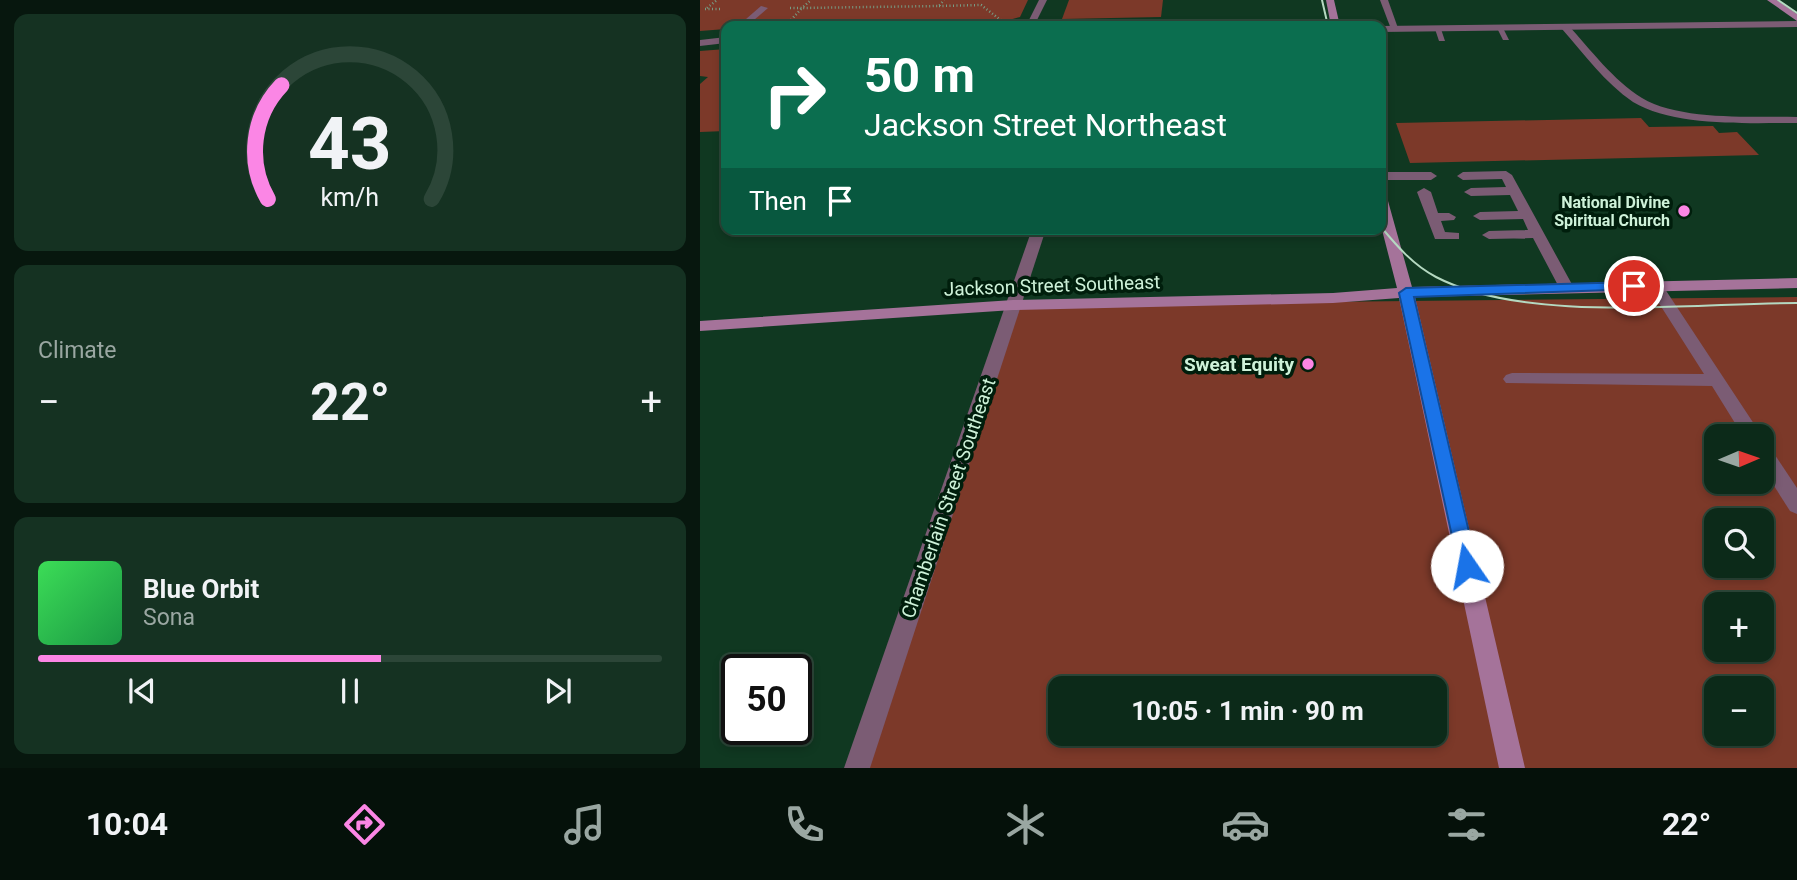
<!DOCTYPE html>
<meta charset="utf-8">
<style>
:root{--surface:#0c2a19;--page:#153222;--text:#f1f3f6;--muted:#9aa7a2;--line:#2c4638;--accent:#fb86e5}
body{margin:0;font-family:Roboto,sans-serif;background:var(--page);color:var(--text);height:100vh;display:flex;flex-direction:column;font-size:26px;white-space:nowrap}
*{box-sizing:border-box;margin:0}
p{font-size:23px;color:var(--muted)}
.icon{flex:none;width:38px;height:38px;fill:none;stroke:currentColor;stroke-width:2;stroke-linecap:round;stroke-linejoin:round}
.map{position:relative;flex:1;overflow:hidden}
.details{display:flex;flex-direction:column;gap:14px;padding:14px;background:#07170e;width:700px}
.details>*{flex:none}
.banner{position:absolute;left:21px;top:21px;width:665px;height:214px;border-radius:14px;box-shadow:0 4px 10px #0003,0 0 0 2px var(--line);background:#0b6e4f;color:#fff;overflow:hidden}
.needle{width:46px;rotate:88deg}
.buttons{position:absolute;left:1004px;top:424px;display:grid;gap:14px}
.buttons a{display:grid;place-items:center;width:70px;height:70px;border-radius:14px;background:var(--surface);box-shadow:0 4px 10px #0003,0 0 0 2px var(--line);font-size:35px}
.speed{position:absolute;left:21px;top:654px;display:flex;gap:14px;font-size:35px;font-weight:700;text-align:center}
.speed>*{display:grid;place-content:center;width:91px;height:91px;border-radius:50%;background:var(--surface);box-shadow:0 4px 10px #0003,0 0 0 2px var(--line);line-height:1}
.speed .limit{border:4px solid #111;border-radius:10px;background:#fff;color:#111}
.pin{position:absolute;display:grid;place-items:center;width:60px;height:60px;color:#fff;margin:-30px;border:4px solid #fff;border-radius:50%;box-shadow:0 2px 7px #0007}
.me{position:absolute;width:77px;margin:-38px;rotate:348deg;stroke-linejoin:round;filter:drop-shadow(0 0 5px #0008)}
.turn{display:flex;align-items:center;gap:24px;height:147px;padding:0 28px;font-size:32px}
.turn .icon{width:91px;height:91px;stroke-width:2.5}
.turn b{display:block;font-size:49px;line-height:60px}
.then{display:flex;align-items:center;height:66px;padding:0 28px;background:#0003;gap:14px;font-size:26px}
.big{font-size:52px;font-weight:700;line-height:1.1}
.details .card{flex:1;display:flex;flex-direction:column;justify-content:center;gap:10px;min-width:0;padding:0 24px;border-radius:14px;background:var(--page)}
.details .dial{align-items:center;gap:0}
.dial svg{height:182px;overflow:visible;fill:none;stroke:var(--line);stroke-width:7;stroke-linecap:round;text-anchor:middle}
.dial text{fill:var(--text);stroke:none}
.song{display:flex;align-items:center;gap:21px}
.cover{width:84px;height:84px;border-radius:10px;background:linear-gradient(135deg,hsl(130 70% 55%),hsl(140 70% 35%))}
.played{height:7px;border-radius:4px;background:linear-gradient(90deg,var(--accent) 55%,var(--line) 55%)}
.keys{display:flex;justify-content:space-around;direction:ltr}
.heat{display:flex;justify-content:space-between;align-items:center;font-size:38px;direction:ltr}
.trip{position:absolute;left:348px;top:676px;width:399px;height:70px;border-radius:14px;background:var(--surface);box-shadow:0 4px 10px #0003,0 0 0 2px var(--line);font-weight:700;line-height:70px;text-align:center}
.dock{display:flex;height:112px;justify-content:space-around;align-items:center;background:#05110a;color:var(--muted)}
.dock .icon{width:49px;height:49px}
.dock .active{color:var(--accent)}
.dock b{font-size:32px;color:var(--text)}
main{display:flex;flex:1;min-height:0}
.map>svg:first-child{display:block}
</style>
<main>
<section class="details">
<div class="card dial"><svg viewBox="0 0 100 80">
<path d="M14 69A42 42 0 1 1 86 69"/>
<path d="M14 69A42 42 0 0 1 20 19" stroke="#fb86e5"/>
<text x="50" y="56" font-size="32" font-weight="700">43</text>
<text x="50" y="72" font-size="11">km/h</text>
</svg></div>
<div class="card"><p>Climate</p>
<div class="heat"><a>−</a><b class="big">22°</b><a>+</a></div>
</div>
<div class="card">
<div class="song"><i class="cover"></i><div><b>Blue Orbit</b><p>Sona</p></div></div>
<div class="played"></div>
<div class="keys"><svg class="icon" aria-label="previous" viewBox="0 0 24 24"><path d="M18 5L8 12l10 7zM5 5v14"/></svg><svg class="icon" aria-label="pause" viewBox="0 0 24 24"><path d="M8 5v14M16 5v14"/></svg><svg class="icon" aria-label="next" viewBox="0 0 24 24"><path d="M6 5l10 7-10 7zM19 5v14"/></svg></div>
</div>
</section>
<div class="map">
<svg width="1097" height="768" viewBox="0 0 1097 768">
<rect width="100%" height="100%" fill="#103821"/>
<g fill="#7c3929" fill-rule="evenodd">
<path d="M0,0H328L320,17L291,25L26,26V29L0,31Z"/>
<path d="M369,0H463L461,17L362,19Z"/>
<path d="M26,49V131L0,132V84L8,77L0,76V51Z"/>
<path d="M941,118L949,127L1013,126L1019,133L1037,132L1059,155L710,163L696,123Z"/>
<path d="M1097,297V768H162L313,305ZM1017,436H1062V481H1017ZM1017,520H1062V565H1017ZM1017,604H1062V649H1017ZM360,688H735V733H360ZM1017,688H1062V733H1017Z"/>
</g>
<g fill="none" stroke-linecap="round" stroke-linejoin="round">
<g stroke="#779d85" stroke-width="2.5" stroke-dasharray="1 2.5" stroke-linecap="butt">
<path d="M239,6L281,5L302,21"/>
<path d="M7,8L17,0"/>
<path d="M90,8H102L111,0"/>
<path d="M5,9H22"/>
<path d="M91,20L102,8L239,6L244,0"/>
</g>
<g fill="#7b5c74" fill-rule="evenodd">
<path d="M680,0H688L699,31L691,29Z"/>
<path d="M61,6L68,8L47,26H38Z"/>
<path d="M862,25H868C891,50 913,80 942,98C980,121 1053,116 1097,117V123C1050,123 974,127 933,102C905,83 884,54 862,29Z"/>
<path d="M734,26H740L745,41H739Z"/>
<path d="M796,26H802L809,40H803Z"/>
<path d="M806,171L812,175L874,288L871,291H861L833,238L789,239L782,235L789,231L828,230L823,219L780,220L773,216L780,212L818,211L810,195L771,196L764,192L771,188L806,187L802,179L763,180L757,176L763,172Z"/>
<path d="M681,172H731L737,176L731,180H681Z"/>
<path d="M724,188L731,192L738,213H749L756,217L754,220L741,221L745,232L759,233V239H735L717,192Z"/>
<path d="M956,281L961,283L1062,436H1043L1012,386L806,383L803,379L806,375L812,373L1004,374L948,286Z"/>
<path d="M1062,444L1069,446L1097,488V514L1090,511L1062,467Z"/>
</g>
<g fill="#7b5c74" fill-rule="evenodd">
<path d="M339,0H347L334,26H326Z"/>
<path d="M1097,21V27L681,32V26Z"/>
<path d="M26,37V43L0,46V40Z"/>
<path d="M332,229H346L170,768H144Z"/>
</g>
<g fill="#a5739a" fill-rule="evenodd">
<path d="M626,0H634L640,26H631Z"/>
<path d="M1067,0H1077L1097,14V21Z"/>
<path d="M681,197L688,201L712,287L1097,278V288L715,297L825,768H799L699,298L633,303L313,310L0,331V321L313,300L633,293L697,288L681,226Z"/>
</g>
<g stroke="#b5d9c1" stroke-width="2">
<path d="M622,0L628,26"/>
<path d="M1078,0L1097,13"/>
<path d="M681,227C697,246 713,265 736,277C826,324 995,303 1097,303"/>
</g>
</g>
<path fill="#1a73e8" stroke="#114b97" stroke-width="2" d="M934,282L939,283V289L714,297L777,566L774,573L767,575L760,573L699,293L706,288Z"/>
<g fill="#fb86e5" stroke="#001e0c" stroke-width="2.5">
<circle cx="984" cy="211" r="7"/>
<circle cx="608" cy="364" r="7"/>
</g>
<g text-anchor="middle" stroke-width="7" stroke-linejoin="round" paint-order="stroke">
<g font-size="16" font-weight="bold" fill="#cef2d9" stroke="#001e0c" text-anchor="end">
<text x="970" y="208">National Divine<tspan x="970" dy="18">Spiritual Church</tspan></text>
</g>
<g font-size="19" fill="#cef2d9" stroke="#001e0c">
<text transform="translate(352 285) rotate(-2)" y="7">Jackson Street Southeast</text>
<text transform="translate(248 498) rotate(-71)" y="7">Chamberlain Street Southeast</text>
</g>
<g font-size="19" font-weight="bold" fill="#cef2d9" stroke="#001e0c" text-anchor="end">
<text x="594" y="371">Sweat Equity</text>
</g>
</g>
</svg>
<div class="buttons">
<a><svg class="needle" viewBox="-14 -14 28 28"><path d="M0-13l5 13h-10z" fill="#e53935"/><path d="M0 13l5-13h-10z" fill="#9aa7a2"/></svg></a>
<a><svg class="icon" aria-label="search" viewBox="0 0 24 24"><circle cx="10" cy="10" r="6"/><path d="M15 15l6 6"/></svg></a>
<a>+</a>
<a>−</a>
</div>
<div class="speed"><div class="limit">50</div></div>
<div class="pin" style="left:934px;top:286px;background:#d93025"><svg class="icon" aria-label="arrive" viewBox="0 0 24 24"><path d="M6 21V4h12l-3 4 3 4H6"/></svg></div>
<svg class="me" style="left:767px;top:566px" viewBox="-20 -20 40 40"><circle r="19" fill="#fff"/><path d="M0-13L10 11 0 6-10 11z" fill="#1a73e8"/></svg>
<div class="trip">10:05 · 1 min · 90 m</div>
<div class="banner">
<div class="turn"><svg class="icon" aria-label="right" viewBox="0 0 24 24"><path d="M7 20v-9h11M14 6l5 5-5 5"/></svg><div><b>50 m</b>Jackson Street Northeast</div></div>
<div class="then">Then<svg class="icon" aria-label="arrive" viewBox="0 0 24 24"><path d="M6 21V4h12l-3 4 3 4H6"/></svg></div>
</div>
</div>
</main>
<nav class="dock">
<b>10:04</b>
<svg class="icon active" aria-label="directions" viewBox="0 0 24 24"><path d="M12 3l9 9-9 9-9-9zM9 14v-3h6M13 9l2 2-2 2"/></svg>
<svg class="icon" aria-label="music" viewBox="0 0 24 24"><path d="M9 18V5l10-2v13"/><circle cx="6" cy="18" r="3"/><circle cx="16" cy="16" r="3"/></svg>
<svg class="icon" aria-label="phone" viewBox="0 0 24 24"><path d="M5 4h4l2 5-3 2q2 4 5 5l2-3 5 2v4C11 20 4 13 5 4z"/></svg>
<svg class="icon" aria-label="climate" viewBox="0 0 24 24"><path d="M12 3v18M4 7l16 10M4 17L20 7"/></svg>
<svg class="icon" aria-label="car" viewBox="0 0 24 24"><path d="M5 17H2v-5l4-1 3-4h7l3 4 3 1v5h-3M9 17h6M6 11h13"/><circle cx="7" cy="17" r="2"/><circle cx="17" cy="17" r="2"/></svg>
<svg class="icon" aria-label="filters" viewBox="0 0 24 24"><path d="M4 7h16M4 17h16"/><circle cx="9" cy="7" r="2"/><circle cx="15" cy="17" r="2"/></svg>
<b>22°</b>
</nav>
